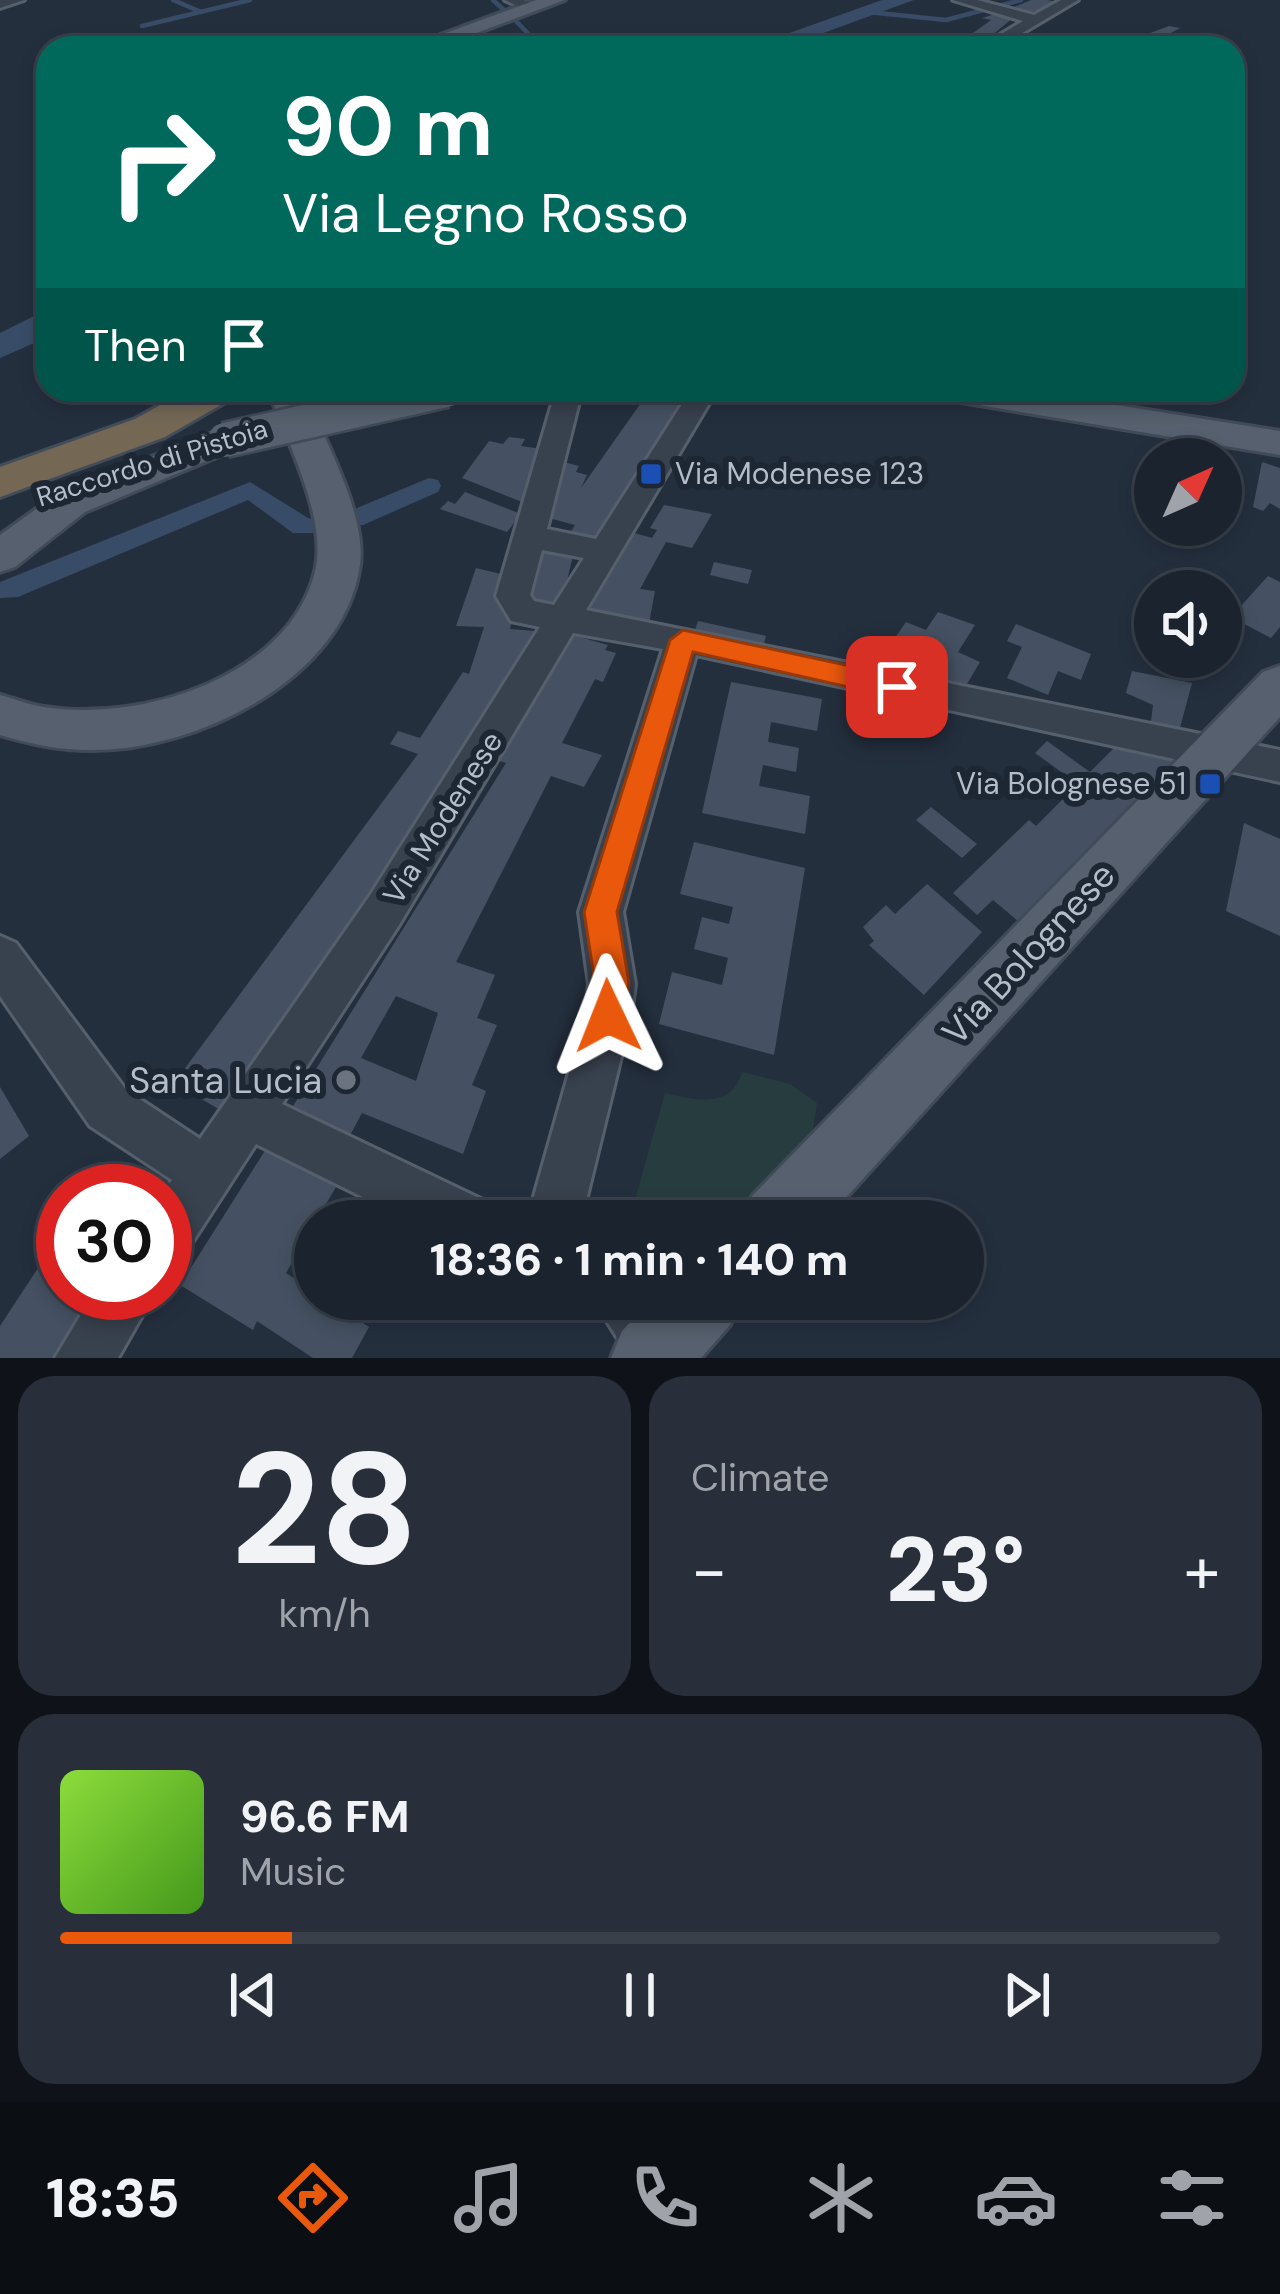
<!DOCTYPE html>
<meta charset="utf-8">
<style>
:root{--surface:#1b232e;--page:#282f3a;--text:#f1f3f6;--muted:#a0a4aa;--line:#39404a;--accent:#ea580c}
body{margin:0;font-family:"DM Sans",sans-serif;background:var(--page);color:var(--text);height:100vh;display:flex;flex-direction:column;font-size:45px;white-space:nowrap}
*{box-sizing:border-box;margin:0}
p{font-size:39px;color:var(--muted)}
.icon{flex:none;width:66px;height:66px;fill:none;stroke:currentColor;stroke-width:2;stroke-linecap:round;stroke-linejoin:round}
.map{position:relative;height:1358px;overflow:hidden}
.details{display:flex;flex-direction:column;gap:18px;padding:18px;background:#0f1319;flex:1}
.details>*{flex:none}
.hud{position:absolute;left:36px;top:36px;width:1209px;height:366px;border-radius:36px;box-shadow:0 6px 18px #0003,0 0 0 3px var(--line);background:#00695c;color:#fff;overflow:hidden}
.needle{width:78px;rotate:45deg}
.tools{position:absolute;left:1134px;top:438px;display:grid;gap:24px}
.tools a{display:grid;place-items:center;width:108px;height:108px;border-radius:50%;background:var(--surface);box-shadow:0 6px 18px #0003,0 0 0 3px var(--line);font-size:60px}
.speed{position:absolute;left:36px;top:1164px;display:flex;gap:24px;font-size:60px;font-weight:700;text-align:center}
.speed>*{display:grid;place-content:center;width:156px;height:156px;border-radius:50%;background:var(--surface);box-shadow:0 6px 18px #0003,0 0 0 3px var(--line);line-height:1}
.speed .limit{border:18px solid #d22;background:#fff;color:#111}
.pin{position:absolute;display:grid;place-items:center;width:102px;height:102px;color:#fff;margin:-51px;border-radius:24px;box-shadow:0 6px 18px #0006}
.me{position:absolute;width:132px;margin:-66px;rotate:358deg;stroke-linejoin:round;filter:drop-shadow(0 0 9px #0008)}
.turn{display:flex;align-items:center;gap:42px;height:252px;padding:0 48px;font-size:54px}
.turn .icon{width:156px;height:156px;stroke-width:2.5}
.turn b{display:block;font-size:84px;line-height:102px}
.then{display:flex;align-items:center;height:114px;padding:0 48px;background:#0003;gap:24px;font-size:45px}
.big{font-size:90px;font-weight:800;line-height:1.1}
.details .widget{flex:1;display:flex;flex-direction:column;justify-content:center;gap:18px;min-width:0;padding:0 42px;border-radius:36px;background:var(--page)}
.details .dial{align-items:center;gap:0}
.dial b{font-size:156px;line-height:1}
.song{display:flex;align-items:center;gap:36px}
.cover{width:144px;height:144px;border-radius:18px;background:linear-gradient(135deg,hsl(90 70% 55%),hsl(100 70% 35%))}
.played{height:12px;border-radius:6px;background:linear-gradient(90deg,var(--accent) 20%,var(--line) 20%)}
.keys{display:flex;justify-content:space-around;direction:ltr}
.heat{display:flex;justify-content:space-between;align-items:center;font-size:66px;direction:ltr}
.details .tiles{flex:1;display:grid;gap:18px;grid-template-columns:1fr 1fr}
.widget:last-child{grid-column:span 2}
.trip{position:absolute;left:294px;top:1200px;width:690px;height:120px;border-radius:60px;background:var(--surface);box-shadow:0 6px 18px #0003,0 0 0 3px var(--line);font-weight:800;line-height:120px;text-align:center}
.tabs{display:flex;height:192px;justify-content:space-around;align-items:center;background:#0b0e12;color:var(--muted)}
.tabs .icon{width:84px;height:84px}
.tabs .active{color:var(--accent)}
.tabs b{font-size:54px;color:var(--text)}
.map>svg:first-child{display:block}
</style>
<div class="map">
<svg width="1280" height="1358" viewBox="0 0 1280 1358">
<rect width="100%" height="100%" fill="#242f3e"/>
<path fill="#263c3f" d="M742,1072L790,1084L817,1103L810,1148L735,1221H629L665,1093C694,1100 731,1110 742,1072Z"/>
<path fill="#394c67" d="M48,309V337L0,358V333Z"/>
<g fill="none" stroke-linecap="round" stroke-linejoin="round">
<g stroke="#394c67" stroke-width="4.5">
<path d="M173,0L201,12"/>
<path d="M493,0L506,12"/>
<path d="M868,12L946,20L1021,0"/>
<path d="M514,19L542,48"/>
<path d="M142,26L250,0"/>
</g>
<g fill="#394c67" fill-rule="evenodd">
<path d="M429,478L438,480L441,486L438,492L363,525H345L341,519L345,513Z"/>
<path d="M250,482L308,518L323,521L327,527L323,533H293L248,500L18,597L0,598V582Z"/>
</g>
<path fill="#394c67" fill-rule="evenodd" d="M882,0H914L782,48H747Z"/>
</g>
<g fill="#455162" fill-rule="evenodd">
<path d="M1031,0H1048L1056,2L1037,12L1009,9Z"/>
<path d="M995,14L1014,17L990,37L973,33L991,20L982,18Z"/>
<path d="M1169,26L1180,28L1147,46L1129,41Z"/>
<path d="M660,390H691L593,546L567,538L575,525L545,517L555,502L546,499L556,460L579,466L576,472L587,475L581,488L648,393L656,395Z"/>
<path d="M509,437L525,439L521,446L542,449L526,487L531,492L527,504L462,478L489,441L503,444Z"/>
<path d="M1262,462L1280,468V509L1270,503L1263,511L1253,507Z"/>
<path d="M465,492L521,514L507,532L440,509L448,501L455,504Z"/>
<path d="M664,505L712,514L692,548L666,542L640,589L655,591L648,629L577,621L624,530L652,538L657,530L650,528Z"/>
<path d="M538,545L575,548L560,609L522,605Z"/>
<path d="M714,562L752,570L748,584L710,575Z"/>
<path d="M476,568L513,577L515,609L510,629L535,631L514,681L490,725L222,1111L174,1083L418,754L390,744L398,731L420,738L463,672L469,674L484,627L456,626Z"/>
<path d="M1268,576L1280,582V627L1271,638L1231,617Z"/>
<path d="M938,612L975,625L958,652L980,662L964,689L933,675L936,672L921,665L924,661L890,645L906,622L926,630Z"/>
<path d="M698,621L766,636L762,651L693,636Z"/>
<path d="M1016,624L1091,654L1081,680L1058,671L1048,695L1007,678L1022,647L1007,641Z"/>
<path d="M569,634L608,645L605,650L616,653L603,682L595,679L562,743L602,755L584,787L551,776L456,962L495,975L477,1018L497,1025L472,1085L486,1091L463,1154L362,1113L348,1139L290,1111L506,763L497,760ZM396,996L438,1013L416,1081L361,1058Z"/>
<path d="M1132,671L1192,683L1177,739L1150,729L1153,705L1126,693Z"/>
<path d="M731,682L822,699L817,731L771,722L768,742L799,748L796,772L763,765L759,786L810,796L805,834L702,813Z"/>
<path d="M1047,741L1090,772L1121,741L1183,756L1024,926L993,900L977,915L953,893L1029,820L1036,826L1078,784L1035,753Z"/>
<path d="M931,807L977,844L962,858L916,820Z"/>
<path d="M1244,823L1280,839V936L1226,911Z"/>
<path d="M694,842L805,868L774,1055L659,1024L672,972L722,985L728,958L694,949L702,917L729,924L733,907L680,894Z"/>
<path d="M927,884L982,932L924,995L869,945L874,941L863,927L886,905L895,914Z"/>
<path d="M0,1087L29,1136L0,1159Z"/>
<path d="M266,1149L336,1187L286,1273L315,1292V1299H326L369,1327L352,1358H313L257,1321L253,1330L180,1285Z"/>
<path d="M63,1230V1293H100L56,1358H0V1326Z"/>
</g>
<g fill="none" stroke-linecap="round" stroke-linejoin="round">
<g stroke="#565f6c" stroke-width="6">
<g id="minor">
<path d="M0,0H24L0,8Z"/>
<path d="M505,0H524L538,8L531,12Z"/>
<path d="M953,0H977L1034,15L1061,0H1078L997,48H978L1023,21Z"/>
<path d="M556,390H582L547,529L596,539L691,390H717L586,610L1280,750V782L696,655L623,912L635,984L631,1016L581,1221H527L585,1016L589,984L579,912L663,649L573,633L399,925L282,1104L487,1202L495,1221H411L256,1144L184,1255L165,1263L164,1191L172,1180L90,1126L0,996V936L16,943L126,1090L200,1139L369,897L540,627L511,621L496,596ZM542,550L584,558L554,605L534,601L530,595Z"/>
<path d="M94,1293H155L118,1358H55Z"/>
<path d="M593,1299H656L678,1328L687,1348L683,1358H630Z"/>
</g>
</g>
<g stroke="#414a57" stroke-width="6">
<g id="major">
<path d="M536,0H565L436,48H405Z"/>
<path d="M268,390H304C323,437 367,514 360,565C344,680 195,751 91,750C58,750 31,744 0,735V695C15,699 30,705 44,707C142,723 293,676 316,567C326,516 286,438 268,390Z"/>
<path d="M937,390H1022L1280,431V455L955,401L942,398Z"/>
<path d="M225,428L238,432L244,440L238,448L85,512L15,567L0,572V535L57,494Z"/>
<path d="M1280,666V717L825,1221H741L752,1196L1263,672Z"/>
<path d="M652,1299H741L730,1325L701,1358H611L622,1331Z"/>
</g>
</g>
<g stroke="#434c59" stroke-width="6">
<path id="highway" d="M187,390H237L231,399L165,437L0,497V467L135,419Z"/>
</g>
<use href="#minor" fill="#38414e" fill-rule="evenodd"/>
<use href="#major" fill="#56606e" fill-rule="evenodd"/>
<use href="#highway" fill="#746855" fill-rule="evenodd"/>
<g stroke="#414a57" stroke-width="39" stroke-linecap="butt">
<path id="major-bridge" d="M225,440L446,390"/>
</g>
<use href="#major-bridge" stroke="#56606e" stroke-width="34"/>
</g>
<path fill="#ea580c" stroke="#983908" stroke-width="3" d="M683,630L897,676L911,687L897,698L693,652L617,912L629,983L621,1029L608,1034L596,1029L591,1016L595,983L584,912L670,640Z"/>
<g fill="#1a4fb4" stroke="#1d2633" stroke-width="4.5">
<rect x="639" y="462" width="24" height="24" rx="6"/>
<rect x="1198" y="772" width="24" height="24" rx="6"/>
</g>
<circle fill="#6b7280" stroke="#1d2633" stroke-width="4.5" cx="346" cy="1080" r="12"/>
<g text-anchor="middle" stroke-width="12" stroke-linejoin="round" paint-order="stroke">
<g font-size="27" fill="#b4bcc9" stroke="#1d2633">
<text transform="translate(152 463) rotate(-17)" y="9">Raccordo di Pistoia</text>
</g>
<g font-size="30" fill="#b4bcc9" stroke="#1d2633" text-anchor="start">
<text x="675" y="484">Via Modenese 123</text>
<text x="1186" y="794" text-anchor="end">Via Bolognese 51</text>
</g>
<g font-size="30" fill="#b4bcc9" stroke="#1d2633">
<text transform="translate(443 818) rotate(-58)" y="10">Via Modenese</text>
</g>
<g font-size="36" fill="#b4bcc9" stroke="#1d2633">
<text transform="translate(1028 953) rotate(-47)" y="13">Via Bolognese</text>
</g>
<g font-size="36" fill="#b4bcc9" stroke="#1d2633" text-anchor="end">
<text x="322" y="1093">Santa Lucia</text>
</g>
</g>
</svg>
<div class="tools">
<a><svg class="needle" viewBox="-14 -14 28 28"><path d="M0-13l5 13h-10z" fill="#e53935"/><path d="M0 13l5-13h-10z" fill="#a0a4aa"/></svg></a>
<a><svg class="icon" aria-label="sound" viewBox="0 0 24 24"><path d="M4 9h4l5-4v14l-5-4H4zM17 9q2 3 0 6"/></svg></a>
</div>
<div class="speed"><div class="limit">30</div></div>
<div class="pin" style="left:897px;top:687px;background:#d93025"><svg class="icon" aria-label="arrive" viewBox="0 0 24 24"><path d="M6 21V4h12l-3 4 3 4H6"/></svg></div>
<svg class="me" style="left:608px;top:1016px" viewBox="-20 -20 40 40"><path d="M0-17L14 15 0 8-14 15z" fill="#ea580c" stroke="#fff" stroke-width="4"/></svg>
<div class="trip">18:36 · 1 min · 140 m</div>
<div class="hud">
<div class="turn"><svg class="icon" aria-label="right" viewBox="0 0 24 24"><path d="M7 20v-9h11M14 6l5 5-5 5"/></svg><div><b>90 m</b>Via Legno Rosso</div></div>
<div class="then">Then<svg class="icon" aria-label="arrive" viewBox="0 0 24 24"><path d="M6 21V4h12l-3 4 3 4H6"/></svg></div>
</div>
</div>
<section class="details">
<div class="tiles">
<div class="widget dial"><b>28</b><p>km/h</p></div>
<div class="widget"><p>Climate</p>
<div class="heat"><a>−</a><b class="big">23°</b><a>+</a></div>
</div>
<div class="widget">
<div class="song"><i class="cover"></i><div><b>96.6 FM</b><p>Music</p></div></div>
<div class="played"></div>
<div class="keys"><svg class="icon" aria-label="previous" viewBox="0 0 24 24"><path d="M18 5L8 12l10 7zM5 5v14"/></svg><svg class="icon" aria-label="pause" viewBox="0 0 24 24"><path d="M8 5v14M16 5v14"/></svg><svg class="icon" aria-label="next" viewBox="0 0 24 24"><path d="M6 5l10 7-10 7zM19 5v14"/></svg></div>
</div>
</div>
</section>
<nav class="tabs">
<b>18:35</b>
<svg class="icon active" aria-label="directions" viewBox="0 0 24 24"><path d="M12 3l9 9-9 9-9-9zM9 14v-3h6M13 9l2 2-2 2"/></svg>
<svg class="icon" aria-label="music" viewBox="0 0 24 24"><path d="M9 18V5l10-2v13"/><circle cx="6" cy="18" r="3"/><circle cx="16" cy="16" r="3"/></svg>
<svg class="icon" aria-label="phone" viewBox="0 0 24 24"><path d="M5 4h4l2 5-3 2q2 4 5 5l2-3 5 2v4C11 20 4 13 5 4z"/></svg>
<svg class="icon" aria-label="climate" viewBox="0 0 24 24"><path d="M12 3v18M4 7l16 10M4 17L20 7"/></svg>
<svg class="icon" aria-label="car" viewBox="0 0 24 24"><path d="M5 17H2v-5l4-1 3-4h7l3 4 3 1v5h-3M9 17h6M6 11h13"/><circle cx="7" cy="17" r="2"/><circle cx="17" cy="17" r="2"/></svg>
<svg class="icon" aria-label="filters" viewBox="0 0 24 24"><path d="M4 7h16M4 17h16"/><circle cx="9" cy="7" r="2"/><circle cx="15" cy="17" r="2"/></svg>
</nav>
